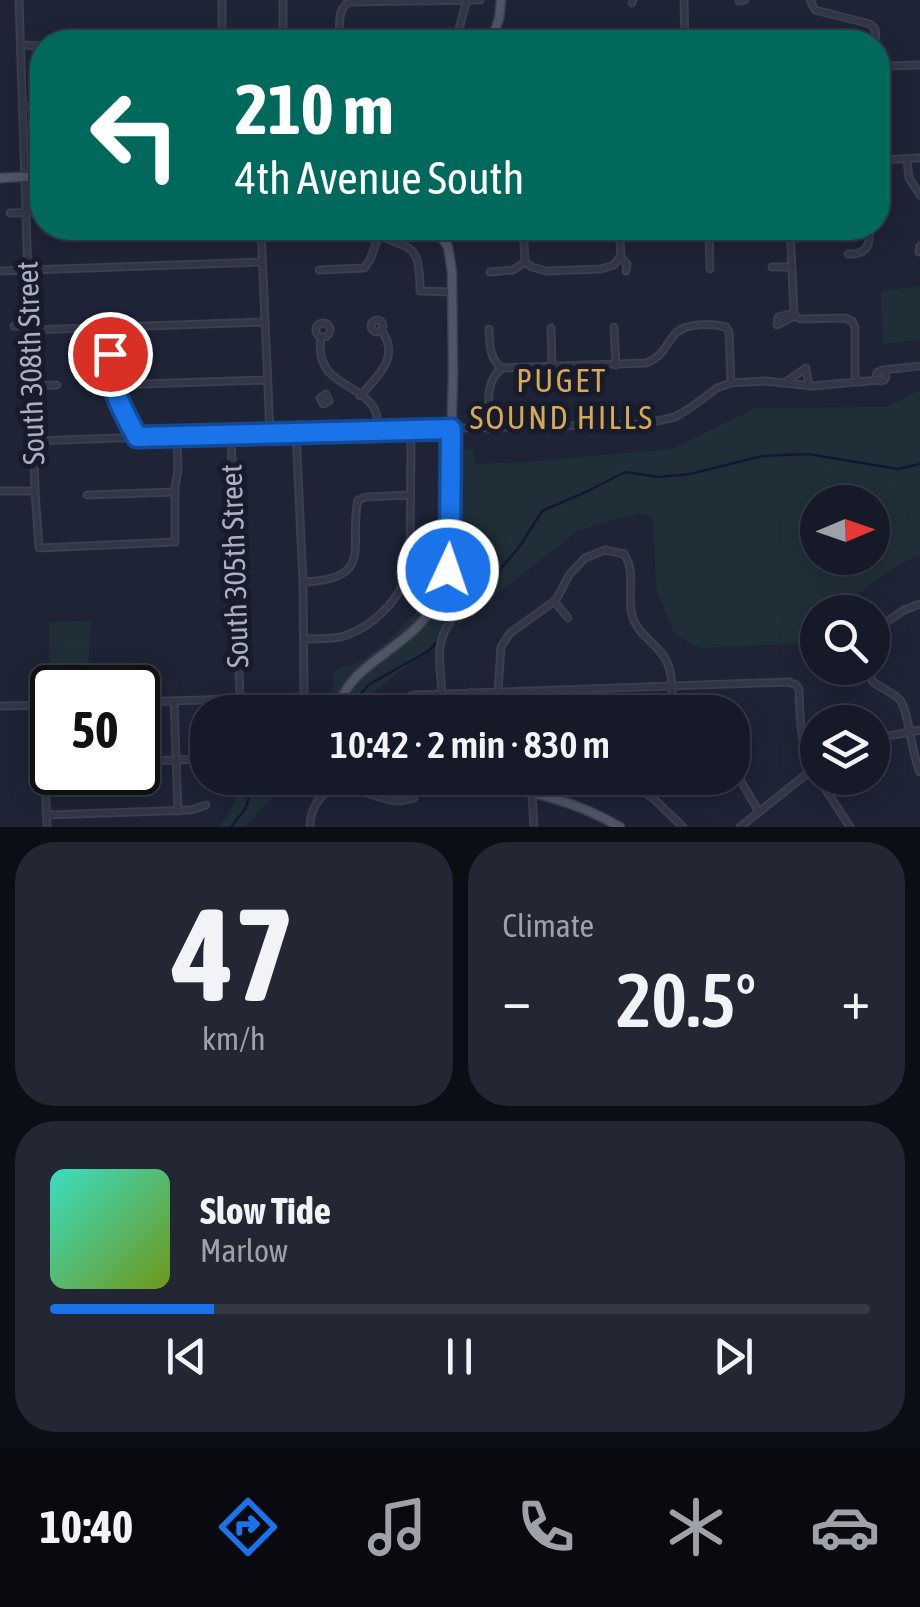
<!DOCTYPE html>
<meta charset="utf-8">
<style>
:root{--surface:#161a28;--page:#232734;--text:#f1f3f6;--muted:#9ea1a8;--line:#353845;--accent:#1a73e8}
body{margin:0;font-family:"Asap Condensed",sans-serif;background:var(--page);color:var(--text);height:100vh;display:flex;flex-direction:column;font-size:38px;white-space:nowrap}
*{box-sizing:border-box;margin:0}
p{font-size:32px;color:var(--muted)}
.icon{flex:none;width:55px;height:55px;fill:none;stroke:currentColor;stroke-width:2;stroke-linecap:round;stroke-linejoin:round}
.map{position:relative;height:827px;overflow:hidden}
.details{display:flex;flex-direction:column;gap:15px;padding:15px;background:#0c0e16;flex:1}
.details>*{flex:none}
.guide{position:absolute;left:30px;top:30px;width:860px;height:210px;border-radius:40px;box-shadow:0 5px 25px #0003,0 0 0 2px var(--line);background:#00695c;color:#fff;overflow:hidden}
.needle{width:65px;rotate:88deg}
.buttons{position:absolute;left:800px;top:485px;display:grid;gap:20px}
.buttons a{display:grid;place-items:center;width:90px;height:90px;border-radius:50%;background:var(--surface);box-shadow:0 5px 25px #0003,0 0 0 2px var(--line);font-size:50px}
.speed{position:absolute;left:30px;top:665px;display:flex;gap:20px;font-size:50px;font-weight:700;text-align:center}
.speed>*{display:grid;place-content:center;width:130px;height:130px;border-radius:50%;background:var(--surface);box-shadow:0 5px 25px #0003,0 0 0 2px var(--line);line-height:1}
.speed .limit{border:5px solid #111;border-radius:15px;background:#fff;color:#111}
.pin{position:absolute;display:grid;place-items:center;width:85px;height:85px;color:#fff;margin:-42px;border:5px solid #fff;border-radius:50%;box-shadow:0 2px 10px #0007}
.me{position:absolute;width:110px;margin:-55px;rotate:3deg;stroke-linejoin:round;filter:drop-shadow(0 0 8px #0008)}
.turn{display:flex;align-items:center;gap:35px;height:210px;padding:0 40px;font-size:45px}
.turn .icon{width:130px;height:130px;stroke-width:2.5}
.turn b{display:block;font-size:70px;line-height:85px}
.big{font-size:75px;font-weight:600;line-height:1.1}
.details .card{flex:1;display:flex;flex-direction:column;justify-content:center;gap:15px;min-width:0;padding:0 35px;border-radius:40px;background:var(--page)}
.details .dial{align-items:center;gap:0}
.dial b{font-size:130px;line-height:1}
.song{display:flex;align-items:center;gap:30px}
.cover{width:120px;height:120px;border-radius:15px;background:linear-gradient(135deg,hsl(170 70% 55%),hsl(80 70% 35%))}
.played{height:10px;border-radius:5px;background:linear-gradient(90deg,var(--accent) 20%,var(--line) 20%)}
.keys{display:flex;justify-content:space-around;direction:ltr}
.heat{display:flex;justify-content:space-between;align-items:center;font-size:55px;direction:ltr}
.details .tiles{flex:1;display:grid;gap:15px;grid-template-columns:1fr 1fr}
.card:last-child{grid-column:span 2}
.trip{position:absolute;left:190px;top:695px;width:560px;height:100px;border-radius:40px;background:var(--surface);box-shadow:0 5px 25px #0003,0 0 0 2px var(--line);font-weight:600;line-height:100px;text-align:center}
.menu{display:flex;height:160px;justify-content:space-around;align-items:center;background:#090a10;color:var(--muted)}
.menu .icon{width:70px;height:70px}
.menu .active{color:var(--accent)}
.menu b{font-size:45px;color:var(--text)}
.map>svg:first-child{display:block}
</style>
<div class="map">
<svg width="920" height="827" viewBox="0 0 920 827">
<rect width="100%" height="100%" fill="#1e2336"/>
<g fill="#202f37" fill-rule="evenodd">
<path d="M920,286V340L883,344L881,291Z"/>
<path d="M920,390V556H915L866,586L847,612H818L817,643L701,648L675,635L657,592L652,516L637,513L577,531L370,695L365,712H331L334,671L361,661L393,636L422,606L447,546L444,482L457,475V450L473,449L475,464L527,462L671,449L756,408L887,407ZM818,502H872V558H818Z"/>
<path d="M91,621L87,687L52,688V692H50L49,622Z"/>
<path d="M237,778H290L245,827H217L220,826L236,800Z"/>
</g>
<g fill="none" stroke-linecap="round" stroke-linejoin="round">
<g stroke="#121833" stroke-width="2.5">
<path d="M449,628L520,546L542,511L586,492L625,472L659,477L690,474L762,456L808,454L898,469L920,464"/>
<path d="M343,712L370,684L428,651L437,642"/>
<path d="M231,827L245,809L256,778"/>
</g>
<g stroke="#3b3f50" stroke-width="9">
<g id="minor">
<path d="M19,0L35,491L39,548L175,542V488L178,469L177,436"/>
<path d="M222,0V42"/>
<path d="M283,0V42"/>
<path d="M684,0L685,42"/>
<path d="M810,0L815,10L870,24L875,29L876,42"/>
<path d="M739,1L745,0"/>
<path d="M632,3L633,0"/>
<path d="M199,42L222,38L340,34"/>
<path d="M340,42C340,29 336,10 349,2L480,0"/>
<path d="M452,42L459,29L467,0"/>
<path d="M21,45L42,46"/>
<path d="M878,55L880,62L888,66L920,65"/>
<path d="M22,107L42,106"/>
<path d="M907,159L909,178L920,195"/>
<path d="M878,160L920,158"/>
<path d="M10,213L42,212"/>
<path d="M261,228L270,433"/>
<path d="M369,228C406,255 420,233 420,291L452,292"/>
<path d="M523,228L525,262"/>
<path d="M709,228L710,269"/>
<path d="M790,228L794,314"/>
<path d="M919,252L920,246"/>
<path d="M848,254C867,255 871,245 869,228"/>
<path d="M620,257L627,264L626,271"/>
<path d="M525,262L532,267L546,271L601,269L614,265L621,255L619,228"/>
<path d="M772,267H791"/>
<path d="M319,270L364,268L370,260L379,235"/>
<path d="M0,271L262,262"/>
<path d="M490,272L513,270L525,262"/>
<path d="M793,313L778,317L777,325L795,316L801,319L845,318L852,321L855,327V375L859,382"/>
<circle cx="377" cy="326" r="6"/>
<circle cx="323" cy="330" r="7"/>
<path d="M14,326H30"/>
<path d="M110,327L113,391L137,437"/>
<path d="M614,327L616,365"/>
<path d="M551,328L552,367"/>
<path d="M489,329C490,344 489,359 502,368"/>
<path d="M30,330L265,322"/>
<path d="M321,337C313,388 366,382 376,413C378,418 377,426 377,430"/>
<path d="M502,368L646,363C663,357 665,345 676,333C687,322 713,324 726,327L729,332L731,383"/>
<path d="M882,370L920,366"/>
<circle cx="881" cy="376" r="5"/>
<path d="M786,382L806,368L809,386"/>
<path d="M112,385L267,380"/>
<path d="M31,386L57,385"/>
<path d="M326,394L329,401L323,404L320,398Z"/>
<path d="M360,396C378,376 401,357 381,330"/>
<path d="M489,429C489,408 484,381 502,368"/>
<path d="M231,434L240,699"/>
<path d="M33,441L296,432L643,424L675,417L690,408L717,388L731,383L765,381L813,386L879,380"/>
<path d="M0,491H35"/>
<path d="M87,495L175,492"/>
<path d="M624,554C636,570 627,595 632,615C637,634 655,642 665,658C674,674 672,695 672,712"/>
<path d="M303,582C376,579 348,546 358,500L366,497L410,495"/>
<path d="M554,601L568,618"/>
<path d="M872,632L904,610L920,604"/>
<path d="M304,639C317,638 332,640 344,636C377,625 407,593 410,559L411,430"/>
<path d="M868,668L872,681C880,688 893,692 900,700C909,711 911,754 920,772"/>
<path d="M571,691L572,712"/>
<path d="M472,692L473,712"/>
<path d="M498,692L501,647L510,633L556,600L569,575L585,558L605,550L624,554"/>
<path d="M442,694C440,659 433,642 456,613"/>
<path d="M174,701L178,811"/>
<path d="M138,702L299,697L304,695L303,582L296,432"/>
<path d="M42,705L47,827"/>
<path d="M0,706L52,705"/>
<path d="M398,712L406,698L415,695L789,682L796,685L799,689C800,721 800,750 818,777"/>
<path d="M872,739L920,730"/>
<path d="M143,761L208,759"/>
<path d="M732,766L759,812"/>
<path d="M624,778L654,799L683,827"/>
<path d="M818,778L850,827"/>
<path d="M532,793L534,827"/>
<path d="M47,815L191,810L206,805"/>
<path d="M310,827C310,816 313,806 321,797C341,775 374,800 398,801C401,801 411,799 414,798"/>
<path d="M740,827L818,765"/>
</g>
</g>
<g stroke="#3b3f50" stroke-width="11">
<g id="major">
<path d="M491,42L499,19L501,0"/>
<path d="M0,178L42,176"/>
<path d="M337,712C345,671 391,654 418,626C433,610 443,591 448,569L453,373L452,272L448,247L436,228"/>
<path d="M464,778C518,789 572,798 620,827"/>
</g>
</g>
<use href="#minor" stroke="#323647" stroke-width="5"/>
<use href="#major" stroke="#4f5467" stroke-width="8"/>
</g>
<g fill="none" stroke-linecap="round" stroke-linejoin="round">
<g stroke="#114b97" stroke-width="25">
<path id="route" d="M110,354C112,392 119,404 137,437L451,429L450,550L448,570"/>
</g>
<use href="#route" stroke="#1a73e8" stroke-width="18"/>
</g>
<g text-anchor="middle" stroke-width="10" stroke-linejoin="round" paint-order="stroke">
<g font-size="30" fill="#abafc4" stroke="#171b2b">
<text transform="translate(31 363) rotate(-92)" y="10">South 308th Street</text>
<text transform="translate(235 566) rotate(-92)" y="10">South 305th Street</text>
</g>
<g font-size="32" letter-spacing="2.5" fill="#d6aa54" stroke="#171b2b">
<text x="562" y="392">PUGET<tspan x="562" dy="37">SOUND HILLS</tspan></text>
</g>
</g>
</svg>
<div class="buttons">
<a><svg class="needle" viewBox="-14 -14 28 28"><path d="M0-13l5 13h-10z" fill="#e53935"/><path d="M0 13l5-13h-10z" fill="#9ea1a8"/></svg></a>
<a><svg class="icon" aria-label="search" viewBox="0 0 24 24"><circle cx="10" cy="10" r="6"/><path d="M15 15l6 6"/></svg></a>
<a><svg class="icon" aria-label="layers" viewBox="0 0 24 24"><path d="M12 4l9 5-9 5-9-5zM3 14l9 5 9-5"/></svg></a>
</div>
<div class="speed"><div class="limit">50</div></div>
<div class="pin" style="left:110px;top:354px;background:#d93025"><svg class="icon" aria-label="arrive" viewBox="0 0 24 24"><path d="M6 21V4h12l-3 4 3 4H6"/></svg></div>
<svg class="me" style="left:448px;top:570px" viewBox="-20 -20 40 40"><circle r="17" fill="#1a73e8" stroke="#fff" stroke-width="3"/><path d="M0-11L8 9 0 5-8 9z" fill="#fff"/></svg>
<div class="trip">10:42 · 2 min · 830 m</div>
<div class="guide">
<div class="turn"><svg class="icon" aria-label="left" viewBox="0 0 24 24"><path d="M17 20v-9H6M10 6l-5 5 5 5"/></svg><div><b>210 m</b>4th Avenue South</div></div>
</div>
</div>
<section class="details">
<div class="tiles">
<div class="card dial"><b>47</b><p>km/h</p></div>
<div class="card"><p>Climate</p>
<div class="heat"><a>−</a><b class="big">20.5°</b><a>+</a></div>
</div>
<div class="card">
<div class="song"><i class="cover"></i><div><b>Slow Tide</b><p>Marlow</p></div></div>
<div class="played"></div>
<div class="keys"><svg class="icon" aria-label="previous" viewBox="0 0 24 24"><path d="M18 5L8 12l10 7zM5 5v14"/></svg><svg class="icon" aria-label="pause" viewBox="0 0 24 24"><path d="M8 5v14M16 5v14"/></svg><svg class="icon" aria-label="next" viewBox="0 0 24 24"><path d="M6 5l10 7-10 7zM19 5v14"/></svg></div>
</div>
</div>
</section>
<nav class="menu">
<b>10:40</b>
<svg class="icon active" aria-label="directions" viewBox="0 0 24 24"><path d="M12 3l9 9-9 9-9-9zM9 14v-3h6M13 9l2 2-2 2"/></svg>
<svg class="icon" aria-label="music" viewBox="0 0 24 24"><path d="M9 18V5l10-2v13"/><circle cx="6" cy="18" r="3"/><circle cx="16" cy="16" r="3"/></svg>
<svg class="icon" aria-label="phone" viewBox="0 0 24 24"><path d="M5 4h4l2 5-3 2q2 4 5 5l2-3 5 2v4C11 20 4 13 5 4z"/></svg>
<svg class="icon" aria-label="climate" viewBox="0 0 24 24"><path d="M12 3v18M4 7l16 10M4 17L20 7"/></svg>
<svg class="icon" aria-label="car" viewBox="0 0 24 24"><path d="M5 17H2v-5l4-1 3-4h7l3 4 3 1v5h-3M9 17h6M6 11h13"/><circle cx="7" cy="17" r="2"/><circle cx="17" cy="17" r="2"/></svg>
</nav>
